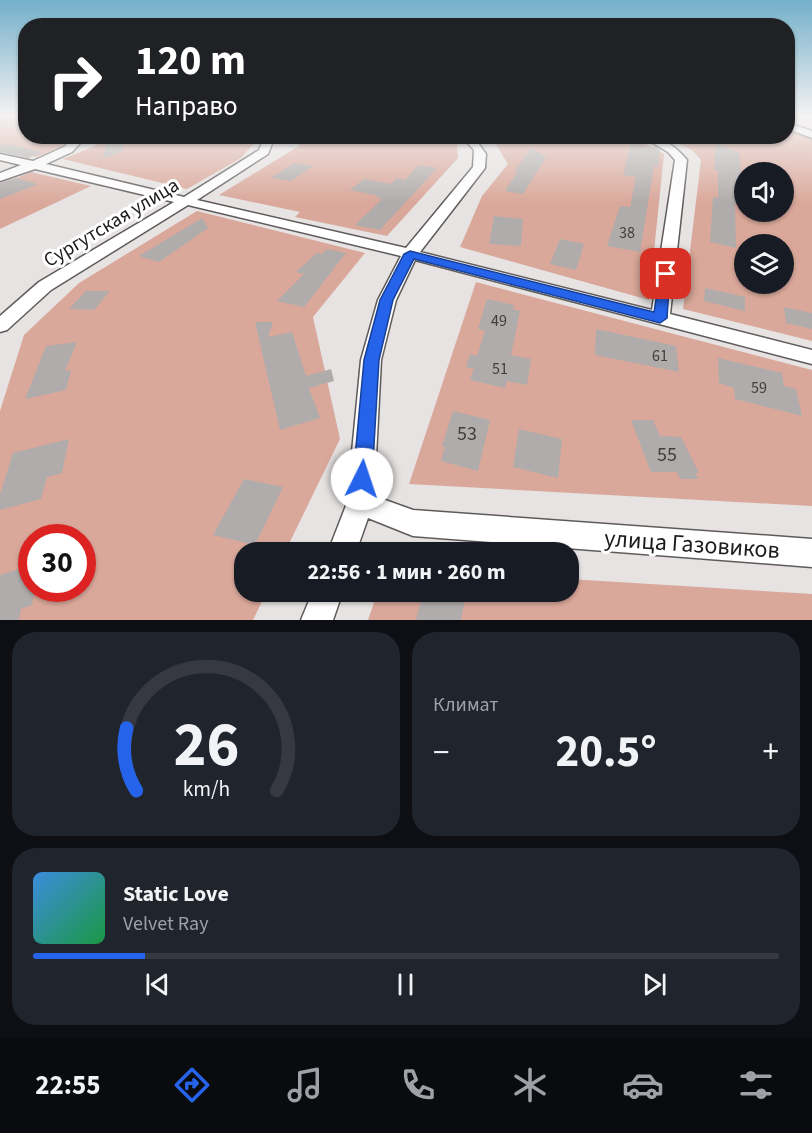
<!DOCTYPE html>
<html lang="ru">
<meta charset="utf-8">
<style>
:root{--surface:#171b24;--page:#20242c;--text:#f1f3f6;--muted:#9ea1a6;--line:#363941;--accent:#2563eb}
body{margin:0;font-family:"Source Sans 3",sans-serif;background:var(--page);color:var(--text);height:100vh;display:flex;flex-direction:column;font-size:22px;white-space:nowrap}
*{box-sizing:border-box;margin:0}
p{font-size:20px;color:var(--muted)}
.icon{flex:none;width:33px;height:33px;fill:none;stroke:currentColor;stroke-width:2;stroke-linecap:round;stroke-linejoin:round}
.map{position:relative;height:620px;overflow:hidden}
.sheet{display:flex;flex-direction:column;gap:12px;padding:12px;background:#0d0f14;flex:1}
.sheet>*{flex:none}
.top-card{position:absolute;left:18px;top:18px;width:777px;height:126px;border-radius:24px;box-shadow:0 2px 4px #0004;background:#202124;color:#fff;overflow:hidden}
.buttons{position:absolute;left:734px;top:162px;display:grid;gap:12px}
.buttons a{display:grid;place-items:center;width:60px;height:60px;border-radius:50%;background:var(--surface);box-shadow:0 2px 4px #0004;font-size:30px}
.speed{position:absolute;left:18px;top:524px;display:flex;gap:12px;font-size:30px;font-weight:700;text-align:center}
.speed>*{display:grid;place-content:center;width:78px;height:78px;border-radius:50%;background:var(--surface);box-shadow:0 2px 4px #0004;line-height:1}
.speed .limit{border:9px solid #d22;background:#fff;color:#111}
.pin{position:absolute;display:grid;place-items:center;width:51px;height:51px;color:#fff;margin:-26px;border-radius:12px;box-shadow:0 3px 9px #0006}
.me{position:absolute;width:66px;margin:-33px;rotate:4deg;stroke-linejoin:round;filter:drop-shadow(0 0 4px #0008)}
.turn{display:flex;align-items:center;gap:21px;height:126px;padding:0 18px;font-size:27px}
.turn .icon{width:78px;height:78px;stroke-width:2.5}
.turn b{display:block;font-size:42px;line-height:51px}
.big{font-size:45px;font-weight:700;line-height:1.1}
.sheet .tile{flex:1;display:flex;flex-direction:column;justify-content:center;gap:9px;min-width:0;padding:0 21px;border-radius:24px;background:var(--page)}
.sheet .dial{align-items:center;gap:0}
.dial svg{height:156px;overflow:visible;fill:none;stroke:var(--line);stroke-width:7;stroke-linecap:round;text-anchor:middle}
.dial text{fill:var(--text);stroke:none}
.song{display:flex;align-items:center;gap:18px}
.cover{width:72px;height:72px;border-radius:9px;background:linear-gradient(135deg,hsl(210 70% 55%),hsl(140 70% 35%))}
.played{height:6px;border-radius:3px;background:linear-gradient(90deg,var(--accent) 15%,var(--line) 15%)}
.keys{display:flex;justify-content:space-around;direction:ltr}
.heat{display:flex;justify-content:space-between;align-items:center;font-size:33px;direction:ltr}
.sheet .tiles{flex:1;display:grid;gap:12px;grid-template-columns:1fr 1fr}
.tile:last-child{grid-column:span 2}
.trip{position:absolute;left:234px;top:542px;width:345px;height:60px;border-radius:24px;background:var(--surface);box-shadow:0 2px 4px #0004;font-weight:700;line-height:60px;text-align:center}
.menu{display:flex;height:96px;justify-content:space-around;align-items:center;background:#090b0e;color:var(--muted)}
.menu .icon{width:42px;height:42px}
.menu .on{color:var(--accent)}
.menu b{font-size:27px;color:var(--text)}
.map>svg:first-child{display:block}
</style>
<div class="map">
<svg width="812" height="620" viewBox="0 0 812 620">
<rect width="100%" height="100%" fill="#e6e3e2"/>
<g fill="#daa89b" fill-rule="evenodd">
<path d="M0,116H25L26,136L70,137L67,145L36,157L0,148Z"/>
<path d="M788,130L812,139V341L683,309L701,160L692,150L664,137L788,136ZM744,172H783V212H744ZM744,244H783V284H744Z"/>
<path d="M257,136L258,139L241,158L187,189L63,159L95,146L97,137Z"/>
<path d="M449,136L457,143L458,158L387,236L295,217L300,212L219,195L299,146L294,137Z"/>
<path d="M484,137H632L664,154L649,300L460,247L482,196L508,164L497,146Z"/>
<path d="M31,172L91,186L0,229V185Z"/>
<path d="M197,211L365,253L313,317L340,439L285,552H244V591H267L253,620H0V411L24,335L79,283ZM32,537H82V588H32Z"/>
<path d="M476,282L812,370V506L409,484Z"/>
<path d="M569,579L812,594V620H368L378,591H568Z"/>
</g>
<g fill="#b0acab">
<path d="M124,136L123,151L103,159L107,138Z"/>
<path d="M632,140L648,148L655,147L660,150L658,167L654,166L640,252L607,246L620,206L630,207L636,177L623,175Z"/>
<path d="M716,143L739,153L744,206L735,204L736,248L710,242L713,197L718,198V170H714Z"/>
<path d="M7,144L43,152L28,158L0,152V146Z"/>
<path d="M531,148L546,157L523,194L505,191L518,171H515Z"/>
<path d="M295,163L313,166L291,181L271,178Z"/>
<path d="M419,165L437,168L380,230L355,225L382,199L376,198L379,196L350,190L364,179L391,184L397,178L405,180Z"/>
<path d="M16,178L38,184L0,199V183Z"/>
<path d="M494,216L523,219L521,246L489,244Z"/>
<path d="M202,218L208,228L159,262L139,256Z"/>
<path d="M560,239L584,244L576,270L550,264Z"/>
<path d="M327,249L346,253L304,307L277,301L304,274L296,272L317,253L322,254Z"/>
<path d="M705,288L745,297V311L704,301Z"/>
<path d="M86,291H110L94,310L69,309Z"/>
<path d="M487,299L514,305L513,309L520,311L511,355L531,359L527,385L507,381L505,388L470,380L474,369L466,367L470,354L477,356L485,331L478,329Z"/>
<path d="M784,307L812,313V329L786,323Z"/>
<path d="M255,322H273L268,337L292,332L306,376L331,369L334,381L309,388L320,418L280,430Z"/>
<path d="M596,329L676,346L679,372L595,355Z"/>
<path d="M77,342L65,371L71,370L66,390L25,399L46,346Z"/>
<path d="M718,358L782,373L784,386L796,389L802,416L735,399L734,388L719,383Z"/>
<path d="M453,411L490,420L478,471L441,461L445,447L442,446Z"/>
<path d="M631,420H653L660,436L681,437L699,473H695L698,479H680L677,472H651Z"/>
<path d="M519,429L562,439L558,478L513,467Z"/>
<path d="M69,439L62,473L47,477L41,499L0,510V495L13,453Z"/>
<path d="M244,479L283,487L255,545L213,535Z"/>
<path d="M32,565V588H35L32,605L21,609L19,620H0V575Z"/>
<path d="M423,591H438L465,599L461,620H416Z"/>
</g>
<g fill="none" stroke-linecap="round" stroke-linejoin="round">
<g stroke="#5e5b5a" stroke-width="3">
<g id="street">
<path d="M788,123L812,131V138L788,129Z"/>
<path d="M76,136H87L72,152L46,164L184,197L259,150L265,136H275L268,154L197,200L406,248L473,167L474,150L461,136H473L486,154L485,168L420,252L652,310L675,160L668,152L641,136C660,136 675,145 687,160L670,314L812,350V364L415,260L396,300L381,360L374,496L413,510L812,539V567L413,536L368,518L356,552H328L347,503L361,360L378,300L401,256L188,205L51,290L7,330L0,332V316L39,282L174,202L35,169L0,181V173L21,165L0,160V154L33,161L64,147Z"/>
<path d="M313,591H343L333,620H301Z"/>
</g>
</g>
<use href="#street" fill="#fff" fill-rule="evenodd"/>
</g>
<linearGradient id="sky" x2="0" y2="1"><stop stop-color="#73b0c9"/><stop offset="0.57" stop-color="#f4f2f2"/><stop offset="1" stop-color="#f4f2f2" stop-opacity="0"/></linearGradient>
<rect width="812" height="203" fill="url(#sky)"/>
<path fill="#2563eb" stroke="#184099" stroke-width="1.5" d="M410,251L654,312L660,274L661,272H670L667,318L660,323L414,259L393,300L379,360L372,479L369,485L362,487L355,485L353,479L364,360L380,300L404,254Z"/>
<g text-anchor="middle" stroke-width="6" stroke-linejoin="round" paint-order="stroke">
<g font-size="16" fill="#413e3e">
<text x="627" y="238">38</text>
<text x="499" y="326">49</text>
<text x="660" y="361">61</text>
<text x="500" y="374">51</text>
<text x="759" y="393">59</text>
</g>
<g font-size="20" fill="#1c1a1a" stroke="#fff">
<text transform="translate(111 222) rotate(-31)" y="7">Сургутская улица</text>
</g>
<g font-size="20" fill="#413e3e">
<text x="467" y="440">53</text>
<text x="667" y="461">55</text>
</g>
<g font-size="24" fill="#1c1a1a" stroke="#fff">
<text transform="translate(692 544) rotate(4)" y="8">улица Газовиков</text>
</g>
</g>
</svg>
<div class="buttons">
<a><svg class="icon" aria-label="sound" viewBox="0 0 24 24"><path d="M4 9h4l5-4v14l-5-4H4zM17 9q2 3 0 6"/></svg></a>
<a><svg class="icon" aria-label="layers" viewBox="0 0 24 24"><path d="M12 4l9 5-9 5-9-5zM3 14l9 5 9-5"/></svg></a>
</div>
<div class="speed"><div class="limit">30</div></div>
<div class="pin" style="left:666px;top:274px;background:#d93025"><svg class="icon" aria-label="arrive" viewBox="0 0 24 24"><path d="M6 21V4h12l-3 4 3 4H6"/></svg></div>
<svg class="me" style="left:362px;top:479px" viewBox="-20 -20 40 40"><circle r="19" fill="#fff"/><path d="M0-13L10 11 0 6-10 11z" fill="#2563eb"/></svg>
<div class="trip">22:56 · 1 мин · 260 m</div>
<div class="top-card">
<div class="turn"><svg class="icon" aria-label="right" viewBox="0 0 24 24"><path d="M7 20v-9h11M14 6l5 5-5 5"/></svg><div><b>120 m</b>Направо</div></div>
</div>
</div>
<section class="sheet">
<div class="tiles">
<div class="tile dial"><svg viewBox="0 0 100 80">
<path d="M14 69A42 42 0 1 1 86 69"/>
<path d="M14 69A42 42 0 0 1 9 37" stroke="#2563eb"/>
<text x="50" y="56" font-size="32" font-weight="700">26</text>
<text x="50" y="72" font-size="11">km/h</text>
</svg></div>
<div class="tile"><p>Климат</p>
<div class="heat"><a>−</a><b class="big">20.5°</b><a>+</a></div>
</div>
<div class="tile">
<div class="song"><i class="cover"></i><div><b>Static Love</b><p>Velvet Ray</p></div></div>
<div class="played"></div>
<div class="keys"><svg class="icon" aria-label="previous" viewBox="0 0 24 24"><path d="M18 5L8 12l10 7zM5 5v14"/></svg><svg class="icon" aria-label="pause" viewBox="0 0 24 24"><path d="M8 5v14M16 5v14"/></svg><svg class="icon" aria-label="next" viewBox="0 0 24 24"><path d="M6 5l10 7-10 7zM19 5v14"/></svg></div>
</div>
</div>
</section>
<nav class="menu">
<b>22:55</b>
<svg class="icon on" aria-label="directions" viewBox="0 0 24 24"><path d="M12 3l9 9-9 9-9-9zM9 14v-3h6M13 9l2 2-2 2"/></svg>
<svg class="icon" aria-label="music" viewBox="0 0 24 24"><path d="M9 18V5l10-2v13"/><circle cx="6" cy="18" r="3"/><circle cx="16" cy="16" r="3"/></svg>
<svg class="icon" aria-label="phone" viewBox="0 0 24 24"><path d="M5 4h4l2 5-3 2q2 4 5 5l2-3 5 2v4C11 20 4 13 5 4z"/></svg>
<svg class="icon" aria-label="climate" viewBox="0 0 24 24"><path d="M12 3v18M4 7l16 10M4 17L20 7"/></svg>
<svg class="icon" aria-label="car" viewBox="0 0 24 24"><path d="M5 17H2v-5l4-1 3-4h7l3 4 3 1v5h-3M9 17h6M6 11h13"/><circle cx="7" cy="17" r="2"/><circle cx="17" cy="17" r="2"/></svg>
<svg class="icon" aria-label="filters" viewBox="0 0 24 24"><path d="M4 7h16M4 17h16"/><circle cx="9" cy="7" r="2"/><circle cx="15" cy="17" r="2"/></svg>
</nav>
